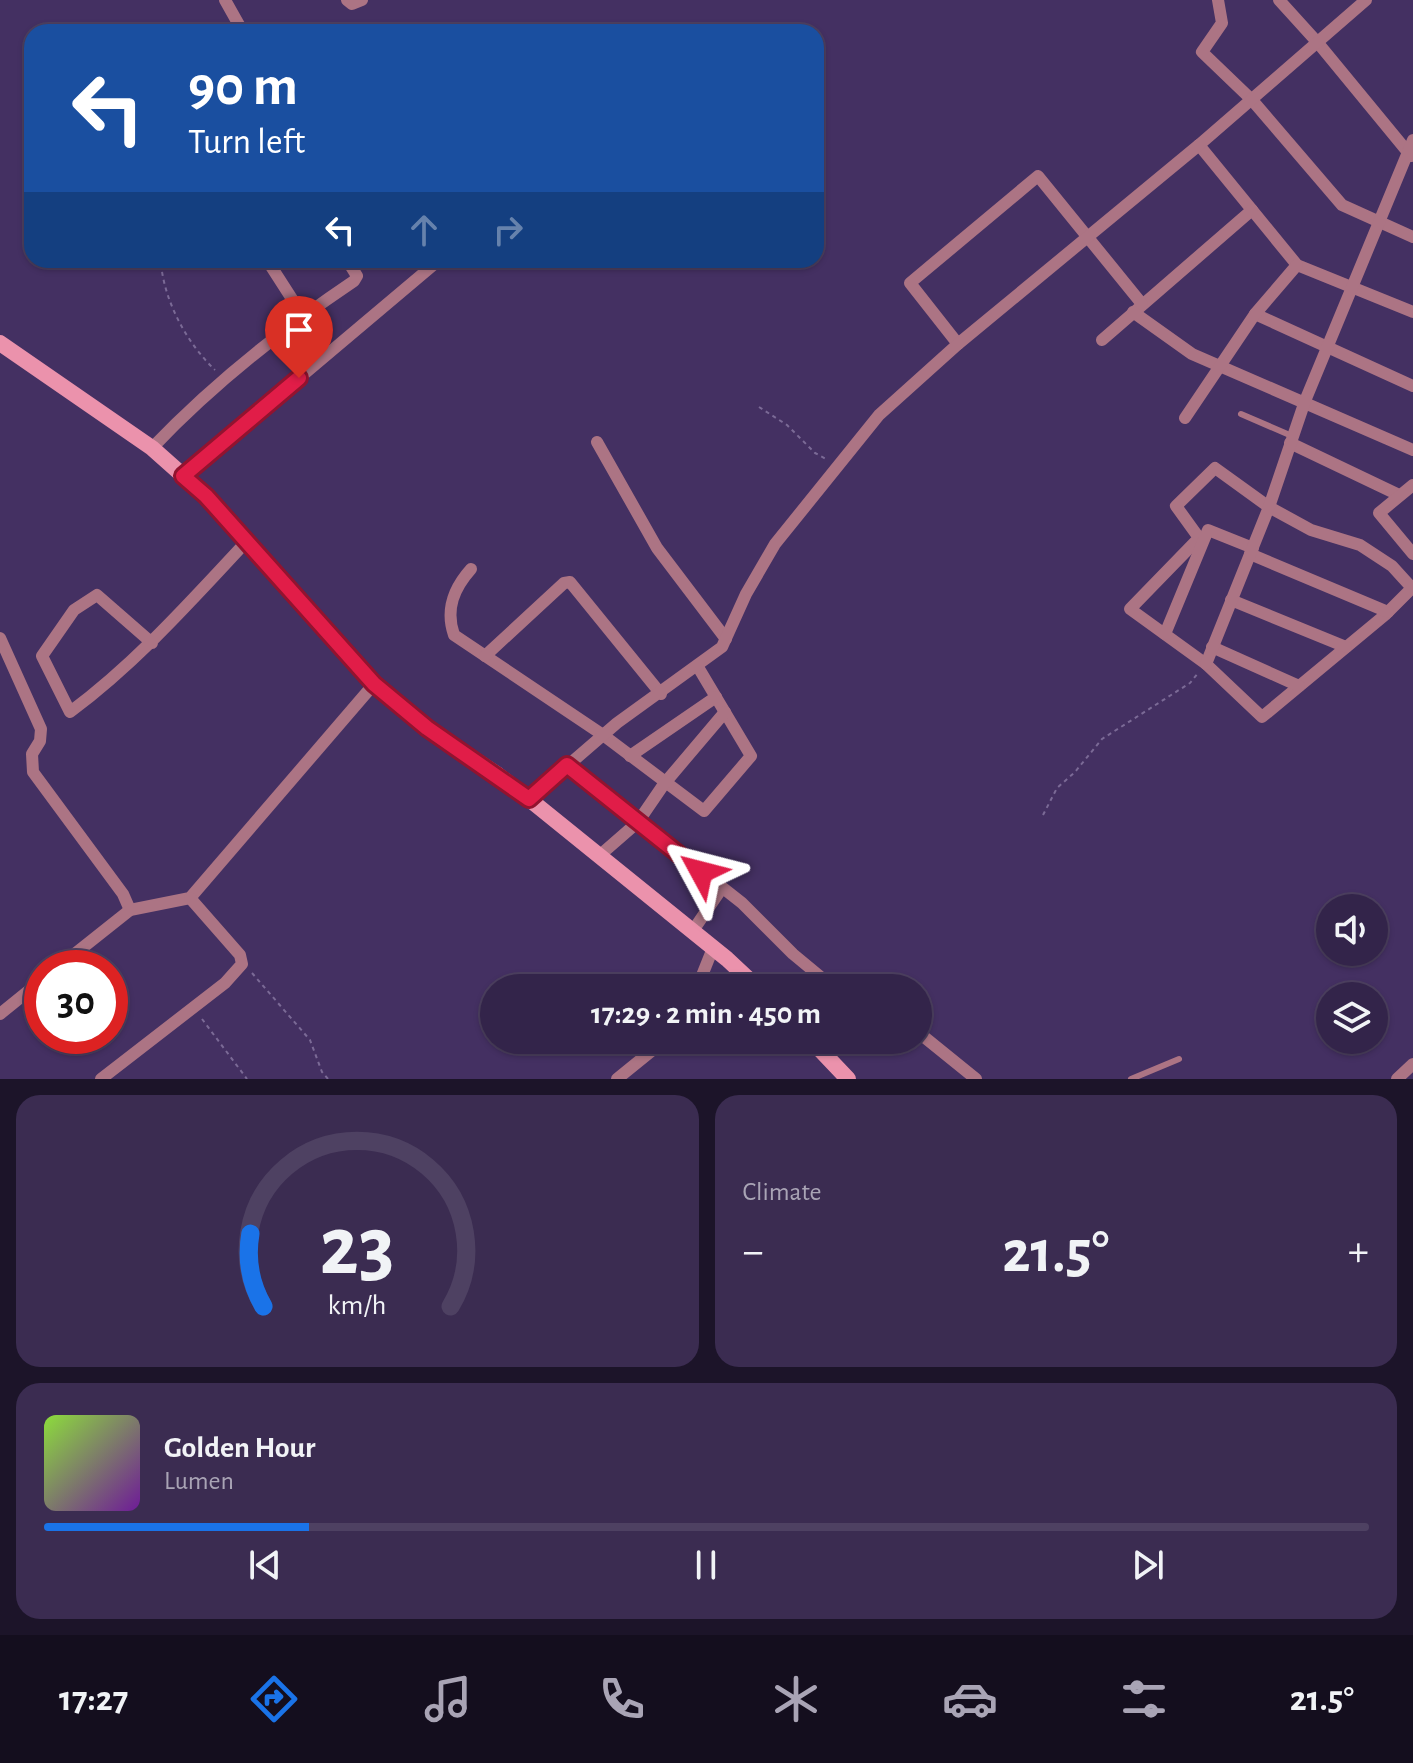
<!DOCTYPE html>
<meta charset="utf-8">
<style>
:root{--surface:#33244a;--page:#3b2c51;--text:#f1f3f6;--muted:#a9a4b5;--line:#4e4162;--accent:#1a73e8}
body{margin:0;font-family:"Alegreya Sans",sans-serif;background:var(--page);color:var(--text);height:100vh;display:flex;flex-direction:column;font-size:30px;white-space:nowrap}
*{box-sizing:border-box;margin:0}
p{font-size:26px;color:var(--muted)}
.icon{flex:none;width:44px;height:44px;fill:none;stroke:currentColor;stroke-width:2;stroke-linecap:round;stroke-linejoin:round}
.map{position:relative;height:1079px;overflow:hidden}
.panel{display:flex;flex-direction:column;gap:16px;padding:16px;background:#1c1429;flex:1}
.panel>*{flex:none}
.guide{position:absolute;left:24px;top:24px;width:800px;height:244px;border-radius:24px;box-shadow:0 2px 6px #0004,0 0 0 2px var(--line);background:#1a4fa0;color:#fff;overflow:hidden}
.controls{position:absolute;left:1316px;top:894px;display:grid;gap:16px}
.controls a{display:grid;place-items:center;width:72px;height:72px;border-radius:50%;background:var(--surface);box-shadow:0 2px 6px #0004,0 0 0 2px var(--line);font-size:40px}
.speed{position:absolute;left:24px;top:950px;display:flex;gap:16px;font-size:40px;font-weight:700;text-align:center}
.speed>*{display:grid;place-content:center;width:104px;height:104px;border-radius:50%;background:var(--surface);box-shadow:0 2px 6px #0004,0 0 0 2px var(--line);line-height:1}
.speed .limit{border:12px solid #d22;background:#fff;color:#111}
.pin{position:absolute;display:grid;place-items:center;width:68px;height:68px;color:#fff;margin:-82px -34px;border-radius:50% 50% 50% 0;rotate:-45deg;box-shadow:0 0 8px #0007}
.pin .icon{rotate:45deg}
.me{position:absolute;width:88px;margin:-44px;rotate:308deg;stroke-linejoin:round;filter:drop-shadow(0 0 6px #0008)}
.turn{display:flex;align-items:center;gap:28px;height:168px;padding:0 32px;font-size:36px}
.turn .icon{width:104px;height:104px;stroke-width:2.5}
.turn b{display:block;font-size:56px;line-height:68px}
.lanes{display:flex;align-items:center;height:76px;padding:0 32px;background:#0003;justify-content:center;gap:40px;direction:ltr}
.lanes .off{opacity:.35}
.big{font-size:60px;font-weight:700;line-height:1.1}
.panel .card{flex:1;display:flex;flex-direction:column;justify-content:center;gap:12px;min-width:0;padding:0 28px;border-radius:24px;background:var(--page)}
.panel .dial{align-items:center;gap:0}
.dial svg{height:208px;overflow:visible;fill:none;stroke:var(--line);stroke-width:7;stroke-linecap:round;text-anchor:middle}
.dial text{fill:var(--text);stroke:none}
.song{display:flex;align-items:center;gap:24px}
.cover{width:96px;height:96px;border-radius:12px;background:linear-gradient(135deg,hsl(90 70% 55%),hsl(280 70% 35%))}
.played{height:8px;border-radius:4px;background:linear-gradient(90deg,var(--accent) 20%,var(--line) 20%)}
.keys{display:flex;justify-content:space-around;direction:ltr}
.heat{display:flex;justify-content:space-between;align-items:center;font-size:44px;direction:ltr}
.panel .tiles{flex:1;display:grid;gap:16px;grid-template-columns:1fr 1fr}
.card:last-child{grid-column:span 2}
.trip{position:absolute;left:480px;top:974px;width:452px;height:80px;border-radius:40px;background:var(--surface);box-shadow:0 2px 6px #0004,0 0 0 2px var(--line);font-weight:700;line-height:80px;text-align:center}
.menu{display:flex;height:128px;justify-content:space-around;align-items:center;background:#140e1e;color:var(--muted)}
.menu .icon{width:56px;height:56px}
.menu .on{color:var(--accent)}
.menu b{font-size:36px;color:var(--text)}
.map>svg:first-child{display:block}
</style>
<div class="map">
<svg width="1413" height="1079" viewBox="0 0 1413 1079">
<rect width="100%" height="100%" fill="#443062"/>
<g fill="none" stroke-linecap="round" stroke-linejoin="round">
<g stroke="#7b6a96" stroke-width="2" stroke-dasharray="4 4" stroke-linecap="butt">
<path d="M161,264C165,303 187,343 215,370"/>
<path d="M759,407L787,425L815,453L826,459"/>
<path d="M1043,815L1057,788L1075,772L1102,739L1190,683L1198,673"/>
<path d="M252,973L310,1040L322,1072L328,1079"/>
<path d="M202,1019L247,1079"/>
</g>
<g stroke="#ac7484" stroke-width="6">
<path d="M1241,414L1292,436"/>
<path d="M1131,1079L1179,1059"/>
</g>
<g stroke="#ac7484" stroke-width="12">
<path d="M225,0L243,32"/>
<path d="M347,0L352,4L362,0"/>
<path d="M1218,0L1222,23L1202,52L1252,100L1342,205L1413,237"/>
<path d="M1279,0L1318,43L1411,156"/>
<path d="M1199,145L1297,265L1413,312"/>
<path d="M267,260L303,316"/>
<path d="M1133,312L1192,354L1413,450"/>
<path d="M1255,314L1413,386"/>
<path d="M1102,340L1252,210"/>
<path d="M958,344L910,283L1038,176L1142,304"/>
<path d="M1185,418L1255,314L1297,265"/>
<path d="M597,442L657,548L726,639"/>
<path d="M1290,443L1399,495"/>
<path d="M152,448C212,385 281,330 354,281L357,276L347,260"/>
<path d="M183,476L438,261"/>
<path d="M1413,485L1379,513L1413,554"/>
<path d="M1199,538L1130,609L1206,664L1262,717L1385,615L1412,588L1392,566L1360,545L1311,530L1269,507L1215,468L1176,506L1202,542"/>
<path d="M1250,554L1388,612"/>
<path d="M471,569C454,588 445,609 454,635L603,735L704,811L751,756L698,667"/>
<path d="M1231,600L1346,647"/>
<path d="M1165,634L1208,530L1253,548"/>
<path d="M0,638L41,729L40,741L32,754L33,772L123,894L130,910"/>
<path d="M152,643L97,595L74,610L42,656L70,712C137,662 190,602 247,541"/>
<path d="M1212,647L1299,686"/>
<path d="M485,656L564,583L570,582L661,694"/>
<path d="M1206,664L1269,507L1305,401L1413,140"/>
<path d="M630,756L716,697"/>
<path d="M567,765L742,903L793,954L834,988"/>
<path d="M529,799L617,723L722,647L746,594L775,544L879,415L958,344L1199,145L1366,0"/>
<path d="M599,856L638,822L664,784L725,712"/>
<path d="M692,932L722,888"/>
<path d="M57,968L130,910L190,898L374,684"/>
<path d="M697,988L713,948"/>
<path d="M0,1014L42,980"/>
<path d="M918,1032L976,1079"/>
<path d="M101,1079L225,983L242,964L240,955L190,898"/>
<path d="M617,1079L665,1040"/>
<path d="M1397,1079L1413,1064"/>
</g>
<g stroke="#eb92ac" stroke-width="16">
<path d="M0,343L152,448L206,496L374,684L427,728L498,775L529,799L727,959L758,988"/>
<path d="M811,1040L848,1079"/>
</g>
</g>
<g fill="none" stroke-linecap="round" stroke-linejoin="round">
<g stroke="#92132f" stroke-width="20">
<path id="route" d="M299,378L183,476L206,496L374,684L427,728L529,799L567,765L701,872"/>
</g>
<use href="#route" stroke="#e11d48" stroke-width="14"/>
</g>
</svg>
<div class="controls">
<a><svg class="icon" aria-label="sound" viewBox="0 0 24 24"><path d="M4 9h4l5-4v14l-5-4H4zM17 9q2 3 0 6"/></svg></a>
<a><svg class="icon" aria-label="layers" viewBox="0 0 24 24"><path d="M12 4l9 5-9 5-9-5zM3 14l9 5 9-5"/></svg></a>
</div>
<div class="speed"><div class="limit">30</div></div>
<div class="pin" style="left:299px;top:378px;background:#d93025"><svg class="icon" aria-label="arrive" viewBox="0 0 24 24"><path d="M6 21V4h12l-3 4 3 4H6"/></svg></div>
<svg class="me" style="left:701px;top:872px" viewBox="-20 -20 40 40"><path d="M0-17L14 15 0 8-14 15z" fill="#e11d48" stroke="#fff" stroke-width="4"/></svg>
<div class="trip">17:29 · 2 min · 450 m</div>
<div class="guide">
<div class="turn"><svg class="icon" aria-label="left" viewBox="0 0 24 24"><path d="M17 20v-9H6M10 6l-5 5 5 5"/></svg><div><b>90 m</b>Turn left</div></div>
<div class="lanes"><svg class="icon" aria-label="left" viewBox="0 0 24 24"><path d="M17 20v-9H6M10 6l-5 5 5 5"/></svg><svg class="icon off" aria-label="ahead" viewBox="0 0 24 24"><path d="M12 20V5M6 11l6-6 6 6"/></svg><svg class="icon off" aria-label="right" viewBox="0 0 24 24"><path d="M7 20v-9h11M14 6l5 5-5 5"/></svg></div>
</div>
</div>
<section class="panel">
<div class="tiles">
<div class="card dial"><svg viewBox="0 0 100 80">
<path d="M14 69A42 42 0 1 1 86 69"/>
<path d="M14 69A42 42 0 0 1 9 41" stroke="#1a73e8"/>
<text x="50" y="56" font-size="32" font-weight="700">23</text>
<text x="50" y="72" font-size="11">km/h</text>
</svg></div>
<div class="card"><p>Climate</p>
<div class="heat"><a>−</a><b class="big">21.5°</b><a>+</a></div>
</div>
<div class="card">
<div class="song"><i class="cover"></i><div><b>Golden Hour</b><p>Lumen</p></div></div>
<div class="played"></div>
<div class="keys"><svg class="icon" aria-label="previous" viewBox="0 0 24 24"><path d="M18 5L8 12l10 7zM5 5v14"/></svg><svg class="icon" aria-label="pause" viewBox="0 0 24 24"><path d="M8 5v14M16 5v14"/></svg><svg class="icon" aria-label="next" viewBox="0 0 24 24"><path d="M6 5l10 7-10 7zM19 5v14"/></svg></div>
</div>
</div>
</section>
<nav class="menu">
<b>17:27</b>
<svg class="icon on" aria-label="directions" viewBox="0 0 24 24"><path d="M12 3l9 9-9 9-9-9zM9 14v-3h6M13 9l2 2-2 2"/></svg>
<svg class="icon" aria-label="music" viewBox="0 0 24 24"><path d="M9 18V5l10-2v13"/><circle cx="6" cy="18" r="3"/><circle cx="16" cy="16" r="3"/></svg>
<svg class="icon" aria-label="phone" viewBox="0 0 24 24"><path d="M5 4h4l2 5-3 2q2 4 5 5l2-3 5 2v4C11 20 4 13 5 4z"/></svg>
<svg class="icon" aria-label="climate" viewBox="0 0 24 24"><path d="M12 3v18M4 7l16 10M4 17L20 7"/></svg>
<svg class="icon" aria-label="car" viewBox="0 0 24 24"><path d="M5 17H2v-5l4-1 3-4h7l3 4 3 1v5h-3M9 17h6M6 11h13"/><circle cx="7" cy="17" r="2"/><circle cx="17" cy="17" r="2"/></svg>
<svg class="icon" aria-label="filters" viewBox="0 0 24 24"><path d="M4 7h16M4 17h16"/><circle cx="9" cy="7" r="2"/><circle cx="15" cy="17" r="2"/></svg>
<b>21.5°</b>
</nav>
